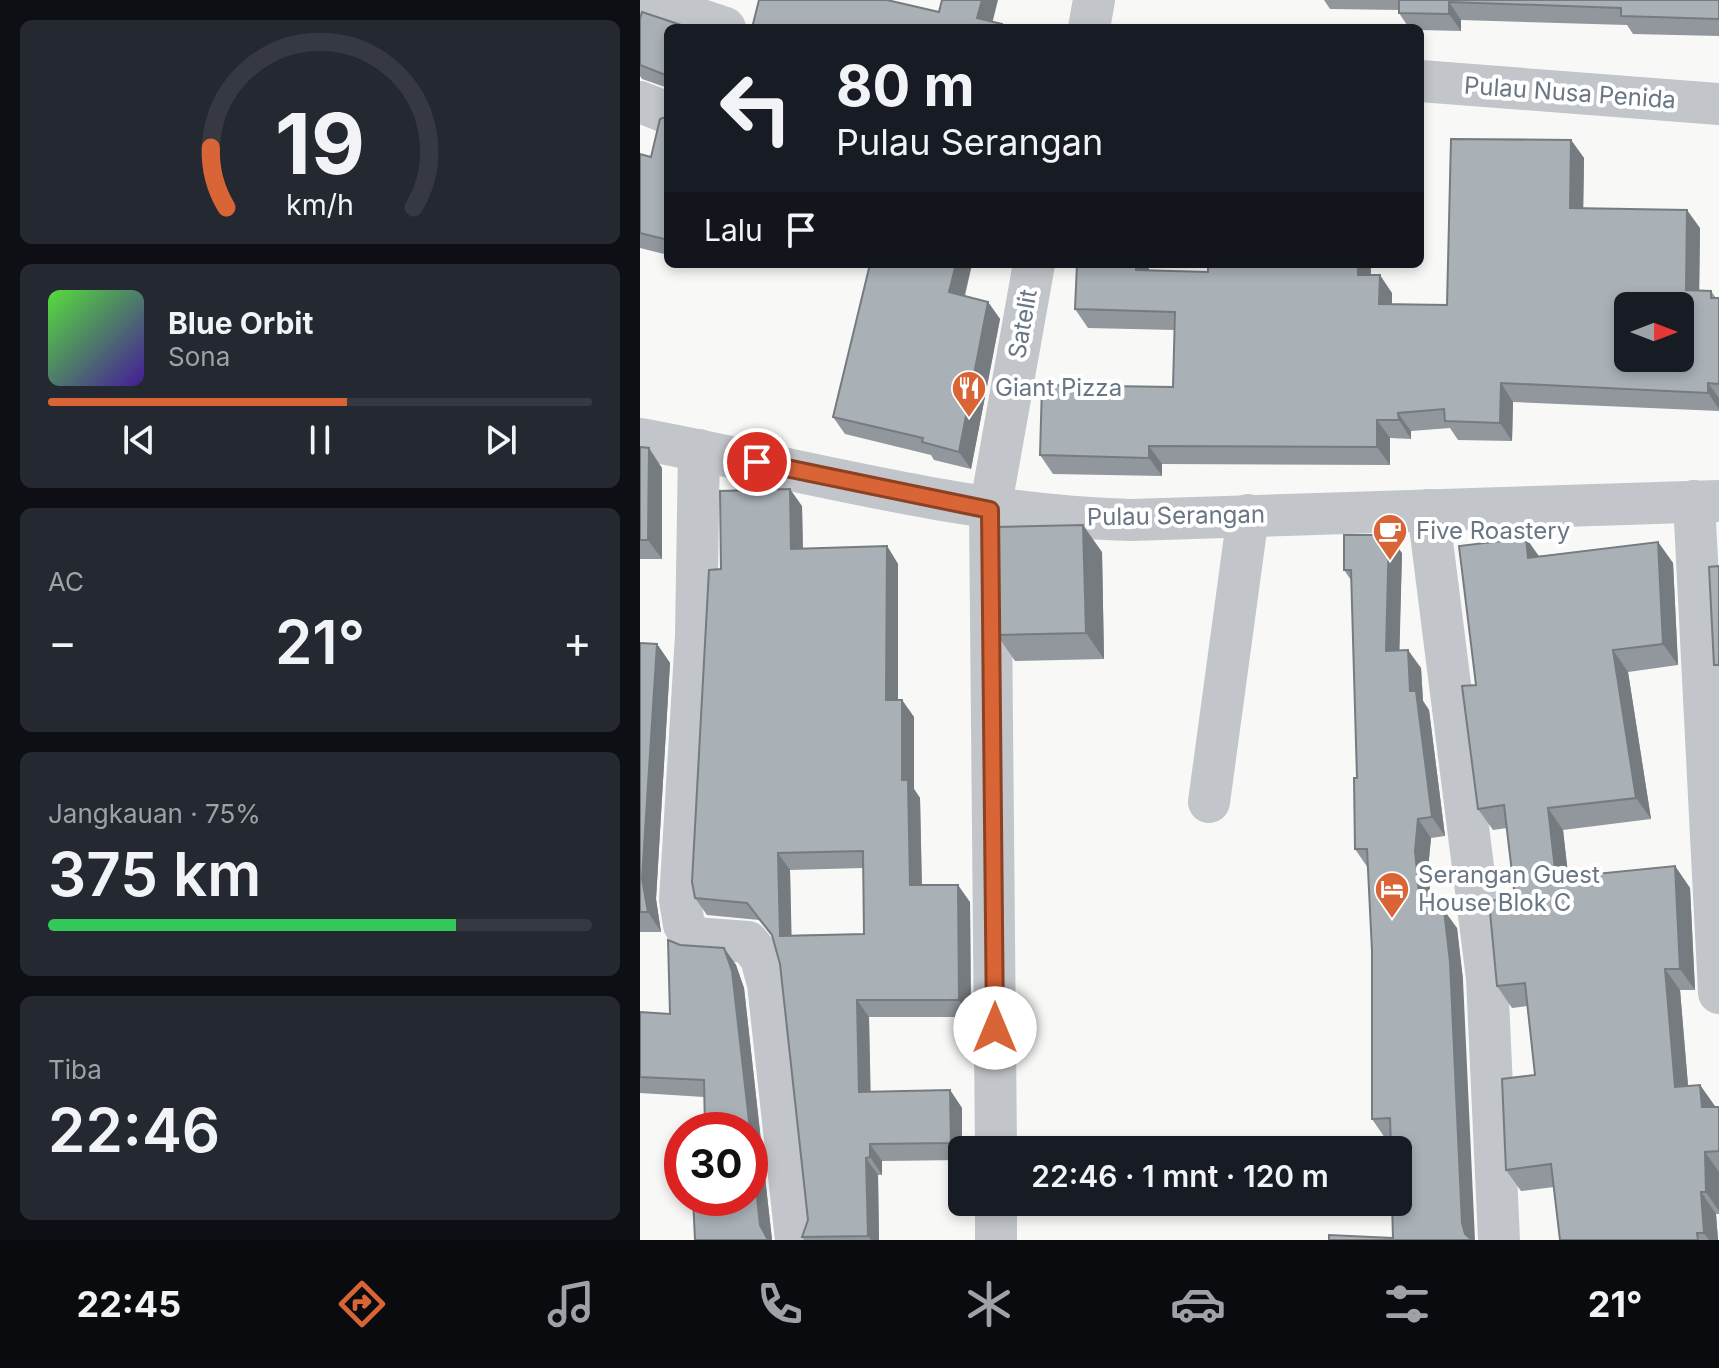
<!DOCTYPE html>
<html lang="id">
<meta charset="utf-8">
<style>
:root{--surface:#171b24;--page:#242831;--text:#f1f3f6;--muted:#9ea1a6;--line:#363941;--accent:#d96436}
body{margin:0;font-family:Inter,sans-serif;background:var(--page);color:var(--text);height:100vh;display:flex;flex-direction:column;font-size:30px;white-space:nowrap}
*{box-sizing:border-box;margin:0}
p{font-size:26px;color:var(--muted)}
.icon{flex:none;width:44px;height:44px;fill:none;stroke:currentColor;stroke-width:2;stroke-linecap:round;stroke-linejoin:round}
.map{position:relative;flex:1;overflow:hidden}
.details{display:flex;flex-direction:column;gap:20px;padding:20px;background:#0d0f14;width:640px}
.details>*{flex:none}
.banner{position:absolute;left:24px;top:24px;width:760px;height:244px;border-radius:12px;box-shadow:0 4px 12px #0003;background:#171b24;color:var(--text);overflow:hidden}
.needle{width:52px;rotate:90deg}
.tools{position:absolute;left:974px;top:292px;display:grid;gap:16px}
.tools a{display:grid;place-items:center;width:80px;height:80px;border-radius:12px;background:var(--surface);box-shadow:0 4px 12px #0003;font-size:40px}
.speed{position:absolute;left:24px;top:1112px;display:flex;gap:16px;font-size:40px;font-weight:700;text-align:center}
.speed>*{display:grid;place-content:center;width:104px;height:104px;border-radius:50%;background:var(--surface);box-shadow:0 4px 12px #0003;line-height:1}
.speed .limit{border:12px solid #d22;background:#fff;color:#111}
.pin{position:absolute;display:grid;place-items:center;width:68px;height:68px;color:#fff;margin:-34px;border:4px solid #fff;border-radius:50%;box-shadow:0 2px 8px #0007}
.me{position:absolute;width:88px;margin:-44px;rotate:0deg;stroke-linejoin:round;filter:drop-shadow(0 0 6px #0008)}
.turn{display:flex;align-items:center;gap:28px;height:168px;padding:0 40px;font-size:36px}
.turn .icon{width:104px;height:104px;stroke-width:2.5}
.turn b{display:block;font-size:56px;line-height:68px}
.then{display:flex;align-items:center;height:76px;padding:0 40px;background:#0003;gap:16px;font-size:30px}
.big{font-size:60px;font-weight:600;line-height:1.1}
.details .widget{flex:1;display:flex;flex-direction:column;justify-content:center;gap:12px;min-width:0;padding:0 28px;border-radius:12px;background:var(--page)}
.details .dial{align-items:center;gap:0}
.dial svg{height:208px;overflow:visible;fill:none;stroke:var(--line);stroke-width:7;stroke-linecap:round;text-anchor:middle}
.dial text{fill:var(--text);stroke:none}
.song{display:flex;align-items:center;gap:24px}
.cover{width:96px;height:96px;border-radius:12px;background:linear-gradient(135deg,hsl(110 70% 55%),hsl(260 70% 35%))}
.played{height:8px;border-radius:4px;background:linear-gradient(90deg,var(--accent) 55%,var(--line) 55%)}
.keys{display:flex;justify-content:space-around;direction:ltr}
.heat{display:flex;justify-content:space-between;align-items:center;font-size:44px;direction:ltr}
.charge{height:12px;border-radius:6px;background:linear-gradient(90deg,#34c759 75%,var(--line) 0)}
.trip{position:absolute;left:308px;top:1136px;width:464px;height:80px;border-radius:12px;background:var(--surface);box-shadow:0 4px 12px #0003;font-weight:600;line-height:80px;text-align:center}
.dock{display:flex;height:128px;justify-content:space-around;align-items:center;background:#090b0e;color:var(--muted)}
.dock .icon{width:56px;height:56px}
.dock .current{color:var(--accent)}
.dock b{font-size:36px;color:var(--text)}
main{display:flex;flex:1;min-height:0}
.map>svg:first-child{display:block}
</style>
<main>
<section class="details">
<div class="widget dial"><svg viewBox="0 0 100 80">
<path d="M14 69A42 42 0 1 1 86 69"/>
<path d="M14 69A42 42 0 0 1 8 46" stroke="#d96436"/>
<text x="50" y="56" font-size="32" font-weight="700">19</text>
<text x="50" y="72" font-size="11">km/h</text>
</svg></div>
<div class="widget">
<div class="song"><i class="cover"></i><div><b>Blue Orbit</b><p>Sona</p></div></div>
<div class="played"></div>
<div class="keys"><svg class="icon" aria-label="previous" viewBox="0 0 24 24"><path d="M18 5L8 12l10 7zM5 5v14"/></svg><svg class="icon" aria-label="pause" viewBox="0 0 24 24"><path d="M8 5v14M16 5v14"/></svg><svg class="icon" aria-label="next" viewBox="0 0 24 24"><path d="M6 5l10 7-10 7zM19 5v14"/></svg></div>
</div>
<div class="widget"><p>AC</p>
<div class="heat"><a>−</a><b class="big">21°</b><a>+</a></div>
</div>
<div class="widget"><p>Jangkauan · 75%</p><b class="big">375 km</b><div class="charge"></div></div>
<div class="widget"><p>Tiba</p><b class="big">22:46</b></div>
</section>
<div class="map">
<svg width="1079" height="1240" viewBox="0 0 1079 1240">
<rect width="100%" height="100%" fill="#f8f8f6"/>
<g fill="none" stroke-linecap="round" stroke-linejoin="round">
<g stroke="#c2c5c9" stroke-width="42">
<path d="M2,0L85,28"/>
<path d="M449,28L454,0"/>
<path d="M780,81L1079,104"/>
<path d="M0,102L28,113"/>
<path d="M0,439C163,469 324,516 491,520L1079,501"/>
<path d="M59,450L56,636L40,900L44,925L54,938L108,942L121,958L128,984L156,1240"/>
<path d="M1054,501L1079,993"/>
<path d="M788,510L847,978L859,1240"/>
<path d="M569,802L608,515"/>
<path d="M356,1150L350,510L394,264"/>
<path d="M356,1202V1240"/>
</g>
</g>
<g fill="#91979d" fill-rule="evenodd">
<path d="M684,0H1079V36L993,34L987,25L821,20V31L780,30V28H769L759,13V10L690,9Z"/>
<path d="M0,19L28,28V88L2,79L0,76Z"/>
<path d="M28,116V255L0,248V154L11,157Z"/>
<path d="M931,140L944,158L943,208L1060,228L1059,290L1071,291L1076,298H1079V411L873,402L872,441L818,440L810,428L771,431V439L750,438V465L522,464V476L413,474L400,455L533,387L535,330L448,328L435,309L509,270L568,272V264H731V275L752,293V304L807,305Z"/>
<path d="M230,264H332L325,296L348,302L360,319L331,469L294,460L291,455L205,434L193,417Z"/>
<path d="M0,447L22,468V559H0Z"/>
<path d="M162,506L163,549L247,546L258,564V700H262L274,717V789L280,798L282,885L330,902L331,1017H229L230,1092L310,1090L322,1108V1160L242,1161V1175H238L239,1240H164L162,1237L168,1220L140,964L133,938L119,920L67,915L55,898L81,569ZM223,868L224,934L151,935L150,870Z"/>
<path d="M886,538L898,556L1018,542L1033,563L1038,665L988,672L1011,819L923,830L928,877L1035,866L1050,888L1055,990H1040L1048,1086L1060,1085L1075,1107H1079V1214H1076L1078,1240H920L914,1187L881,1191L866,1170L895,1075L887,1006L872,1008L857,986L875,898L867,828L853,830L838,809L836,685Z"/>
<path d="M462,552L464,659L375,661L357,635Z"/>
<path d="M762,553L759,650L781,668L783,701L789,710L805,836L791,838L788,869L792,911L817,928L823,980L753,1238L751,1137L745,1138L732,1119V951L728,868L715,849L717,778L711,580L704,570Z"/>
<path d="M0,643L17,644L30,663L16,899L21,932H0Z"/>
<path d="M40,945L84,948L96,965L104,988L132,1240H55L110,1198L64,1097L0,1093V1012L30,1014Z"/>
</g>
<g fill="#767b7f">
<path d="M342,0H358L351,28L337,18Z"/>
<path d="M809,2L821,20V31L809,14Z"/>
<path d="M931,140L944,158L943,226L930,208Z"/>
<path d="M1047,210L1060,228L1059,308L1046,290Z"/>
<path d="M316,264H332L321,309L309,292Z"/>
<path d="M496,264H509V288L496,270Z"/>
<path d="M718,264H731L730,293L718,275Z"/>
<path d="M740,275L752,293V322L739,304Z"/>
<path d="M348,302L360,319L331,469L319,452Z"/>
<path d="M861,383L873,402L872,441L860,423Z"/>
<path d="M1068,383L1079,398V409L1068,393Z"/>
<path d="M758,413L771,431V439L759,420Z"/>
<path d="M737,420L750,438V465L737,447Z"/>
<path d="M509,446L522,464V476L509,458Z"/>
<path d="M9,448L22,468V559L8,540Z"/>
<path d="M150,489L162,506L163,566L151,549Z"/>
<path d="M443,525L462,552L464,659L446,633Z"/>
<path d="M749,535L762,553L759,670L746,651Z"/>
<path d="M886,538L901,559L888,558Z"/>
<path d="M1018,542L1033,563L1038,665L1023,644Z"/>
<path d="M247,546L258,564V717L246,700Z"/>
<path d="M17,644L30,663L16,899L21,932L8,912L2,879Z"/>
<path d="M768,650L781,668L783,701L789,710L805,836L792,817L770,691Z"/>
<path d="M973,650L988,672L1011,819L996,798Z"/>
<path d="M262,700L274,717V789L280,798L282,902L270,885L262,780Z"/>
<path d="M908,808L923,830L931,899L916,878Z"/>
<path d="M778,819L791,838L788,869L794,931L781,913L775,851Z"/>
<path d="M138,853L150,870L152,953L140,936Z"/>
<path d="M1035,866L1050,888L1055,990L1040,969Z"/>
<path d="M318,885L330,902L331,1017L319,1000Z"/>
<path d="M804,910L817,928L823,980L835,1240H830L825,1234L822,1223Z"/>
<path d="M84,948L96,965L104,988L132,1240H128L120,1225Z"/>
<path d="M1025,969L1040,990L1050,1109L1035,1087Z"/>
<path d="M217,1000L229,1017L231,1109L219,1092Z"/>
<path d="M1060,1085L1075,1106L1077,1128L1062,1107Z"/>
<path d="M310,1090L322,1108V1158L311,1143Z"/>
<path d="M230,1144L242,1161V1175L230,1157Z"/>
<path d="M1065,1152L1079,1172V1211L1066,1192Z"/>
<path d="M226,1158L238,1175L239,1240H231L228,1236Z"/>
<path d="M1061,1192L1076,1214L1078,1240H1069L1064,1233Z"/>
</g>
<g fill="#a9b0b6" stroke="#767b7f" stroke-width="2" fill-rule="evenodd">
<path d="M119,0H247L299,12L302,0H342L337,18L362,24L361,28H112Z"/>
<path d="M759,0H1079V19L981,16V8L809,2V14L759,13Z"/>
<path d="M2,12L41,25L40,28H28V76L0,65V19Z"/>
<path d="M28,116V240L0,233V154L11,157L20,119Z"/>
<path d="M811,139L931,140L930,208L1047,210L1046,290L1071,291V298H1079V384L1068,383V393L861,383L860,423L805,421L804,409L758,413L759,420H737V447L509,446V458L400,455L402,385L533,387L535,312L435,309L437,264H496V270L568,272V264H718V275H740L739,304L807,305ZM988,306H1040V358H988Z"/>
<path d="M230,264H316L309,292L348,302L319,452L282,442L283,438L193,417Z"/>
<path d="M0,447L9,448L8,540H0Z"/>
<path d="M150,489L151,549L247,546L246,700H262V780H268L270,885H318L319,1000H217L219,1092L310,1090L311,1143L230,1144V1157L226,1158L228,1236L162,1237L168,1220L140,964L132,935L107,903L55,898L52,882L69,570L81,569L80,491ZM223,851L224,934L140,936L138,853Z"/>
<path d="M443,525L446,633L357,635L356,527Z"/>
<path d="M704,535H749L746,651L768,650L770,691H776L792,817L778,819L775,851L781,913L804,910L810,962L822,1223L825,1234L832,1240H689V1235L753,1238L752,1202H758V1150H751L750,1118L732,1119V951L727,849H715L714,778H717L711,570H704Z"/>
<path d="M886,538L888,558L1018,542L1023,644L973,650L996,798L908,808L916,878L1035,866L1040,969H1025L1035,1087L1060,1085L1062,1107H1079V1151L1065,1152L1066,1192H1061L1064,1233H1057L1058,1240H920L911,1164L866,1170L862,1079L895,1075L885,983L857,986L849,901L875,898L864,805L838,809L822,686L836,685L819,546Z"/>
<path d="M1079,566V665H1074L1069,567Z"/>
<path d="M0,643L17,644L2,879L8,912H0Z"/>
<path d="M28,940L40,945L84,948L92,971L110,1130H65L64,1080L0,1077V1012L30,1014Z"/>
<path d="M110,1133L120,1225L128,1240H55L53,1198H110Z"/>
</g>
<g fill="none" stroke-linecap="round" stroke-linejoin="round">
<g stroke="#8d4123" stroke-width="20">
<path id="route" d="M117,462L350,510L355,1028"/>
</g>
<use href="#route" stroke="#d96436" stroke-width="14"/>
</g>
<defs>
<g id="restaurant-pin" transform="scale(1.8)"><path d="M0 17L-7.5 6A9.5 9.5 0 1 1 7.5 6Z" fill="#d96436" stroke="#fff"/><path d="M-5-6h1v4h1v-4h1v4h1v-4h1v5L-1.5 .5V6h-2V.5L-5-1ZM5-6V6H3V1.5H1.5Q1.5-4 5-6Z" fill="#fff"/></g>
<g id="cafe-pin" transform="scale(1.8)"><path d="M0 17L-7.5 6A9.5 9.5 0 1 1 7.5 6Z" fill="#d96436" stroke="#fff"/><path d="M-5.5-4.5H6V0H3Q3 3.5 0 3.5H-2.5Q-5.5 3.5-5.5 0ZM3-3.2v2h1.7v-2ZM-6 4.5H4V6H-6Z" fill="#fff"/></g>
<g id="hotel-pin" transform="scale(1.8)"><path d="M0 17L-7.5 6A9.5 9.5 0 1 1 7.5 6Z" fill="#d96436" stroke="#fff"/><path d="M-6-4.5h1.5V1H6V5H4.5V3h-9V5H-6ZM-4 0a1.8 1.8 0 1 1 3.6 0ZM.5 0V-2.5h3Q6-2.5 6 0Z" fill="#fff"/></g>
</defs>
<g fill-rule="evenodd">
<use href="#restaurant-pin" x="329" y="388"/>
<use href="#cafe-pin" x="750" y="531"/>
<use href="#hotel-pin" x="752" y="889"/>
</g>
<g text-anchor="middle" stroke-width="8" stroke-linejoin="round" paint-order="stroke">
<g font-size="24" fill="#697785" stroke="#fff">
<text transform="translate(930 93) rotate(4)" y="8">Pulau Nusa Penida</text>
<text transform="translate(383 324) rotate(-80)" y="8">Satelit</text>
<text transform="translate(536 516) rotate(-1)" y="8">Pulau Serangan</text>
</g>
<g font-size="24" fill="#697785" stroke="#fff" text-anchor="start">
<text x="355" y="396">Giant Pizza</text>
<text x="776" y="539">Five Roastery</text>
<text x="778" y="883">Serangan Guest<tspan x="778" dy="28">House Blok C</tspan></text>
</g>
</g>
</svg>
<div class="tools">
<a><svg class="needle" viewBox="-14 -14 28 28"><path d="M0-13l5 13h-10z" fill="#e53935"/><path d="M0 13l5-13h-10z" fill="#9ea1a6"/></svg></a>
</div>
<div class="speed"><div class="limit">30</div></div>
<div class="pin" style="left:117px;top:462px;background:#d93025"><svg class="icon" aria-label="arrive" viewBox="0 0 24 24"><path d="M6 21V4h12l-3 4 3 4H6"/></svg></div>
<svg class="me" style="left:355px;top:1028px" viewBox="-20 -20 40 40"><circle r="19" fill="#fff"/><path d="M0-13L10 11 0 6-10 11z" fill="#d96436"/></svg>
<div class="trip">22:46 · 1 mnt · 120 m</div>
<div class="banner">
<div class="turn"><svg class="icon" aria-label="left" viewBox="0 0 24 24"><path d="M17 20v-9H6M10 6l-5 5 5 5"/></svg><div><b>80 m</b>Pulau Serangan</div></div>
<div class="then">Lalu<svg class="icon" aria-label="arrive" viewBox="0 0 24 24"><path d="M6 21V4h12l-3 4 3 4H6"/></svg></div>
</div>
</div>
</main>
<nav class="dock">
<b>22:45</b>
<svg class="icon current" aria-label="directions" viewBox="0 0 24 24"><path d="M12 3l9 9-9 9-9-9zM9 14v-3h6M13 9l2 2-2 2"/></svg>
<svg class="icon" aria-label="music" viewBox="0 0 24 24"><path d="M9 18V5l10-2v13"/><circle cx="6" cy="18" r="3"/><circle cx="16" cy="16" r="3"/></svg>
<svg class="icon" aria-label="phone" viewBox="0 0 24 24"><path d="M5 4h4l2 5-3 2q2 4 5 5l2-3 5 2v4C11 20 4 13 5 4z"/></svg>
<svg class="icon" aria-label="climate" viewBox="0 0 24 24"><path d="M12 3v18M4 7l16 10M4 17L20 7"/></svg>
<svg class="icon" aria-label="car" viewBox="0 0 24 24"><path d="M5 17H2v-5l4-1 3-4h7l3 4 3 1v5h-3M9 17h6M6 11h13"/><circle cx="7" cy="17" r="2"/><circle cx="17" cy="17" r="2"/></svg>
<svg class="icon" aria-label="filters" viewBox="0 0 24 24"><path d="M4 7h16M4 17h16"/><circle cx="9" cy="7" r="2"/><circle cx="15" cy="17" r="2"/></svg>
<b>21°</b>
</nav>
